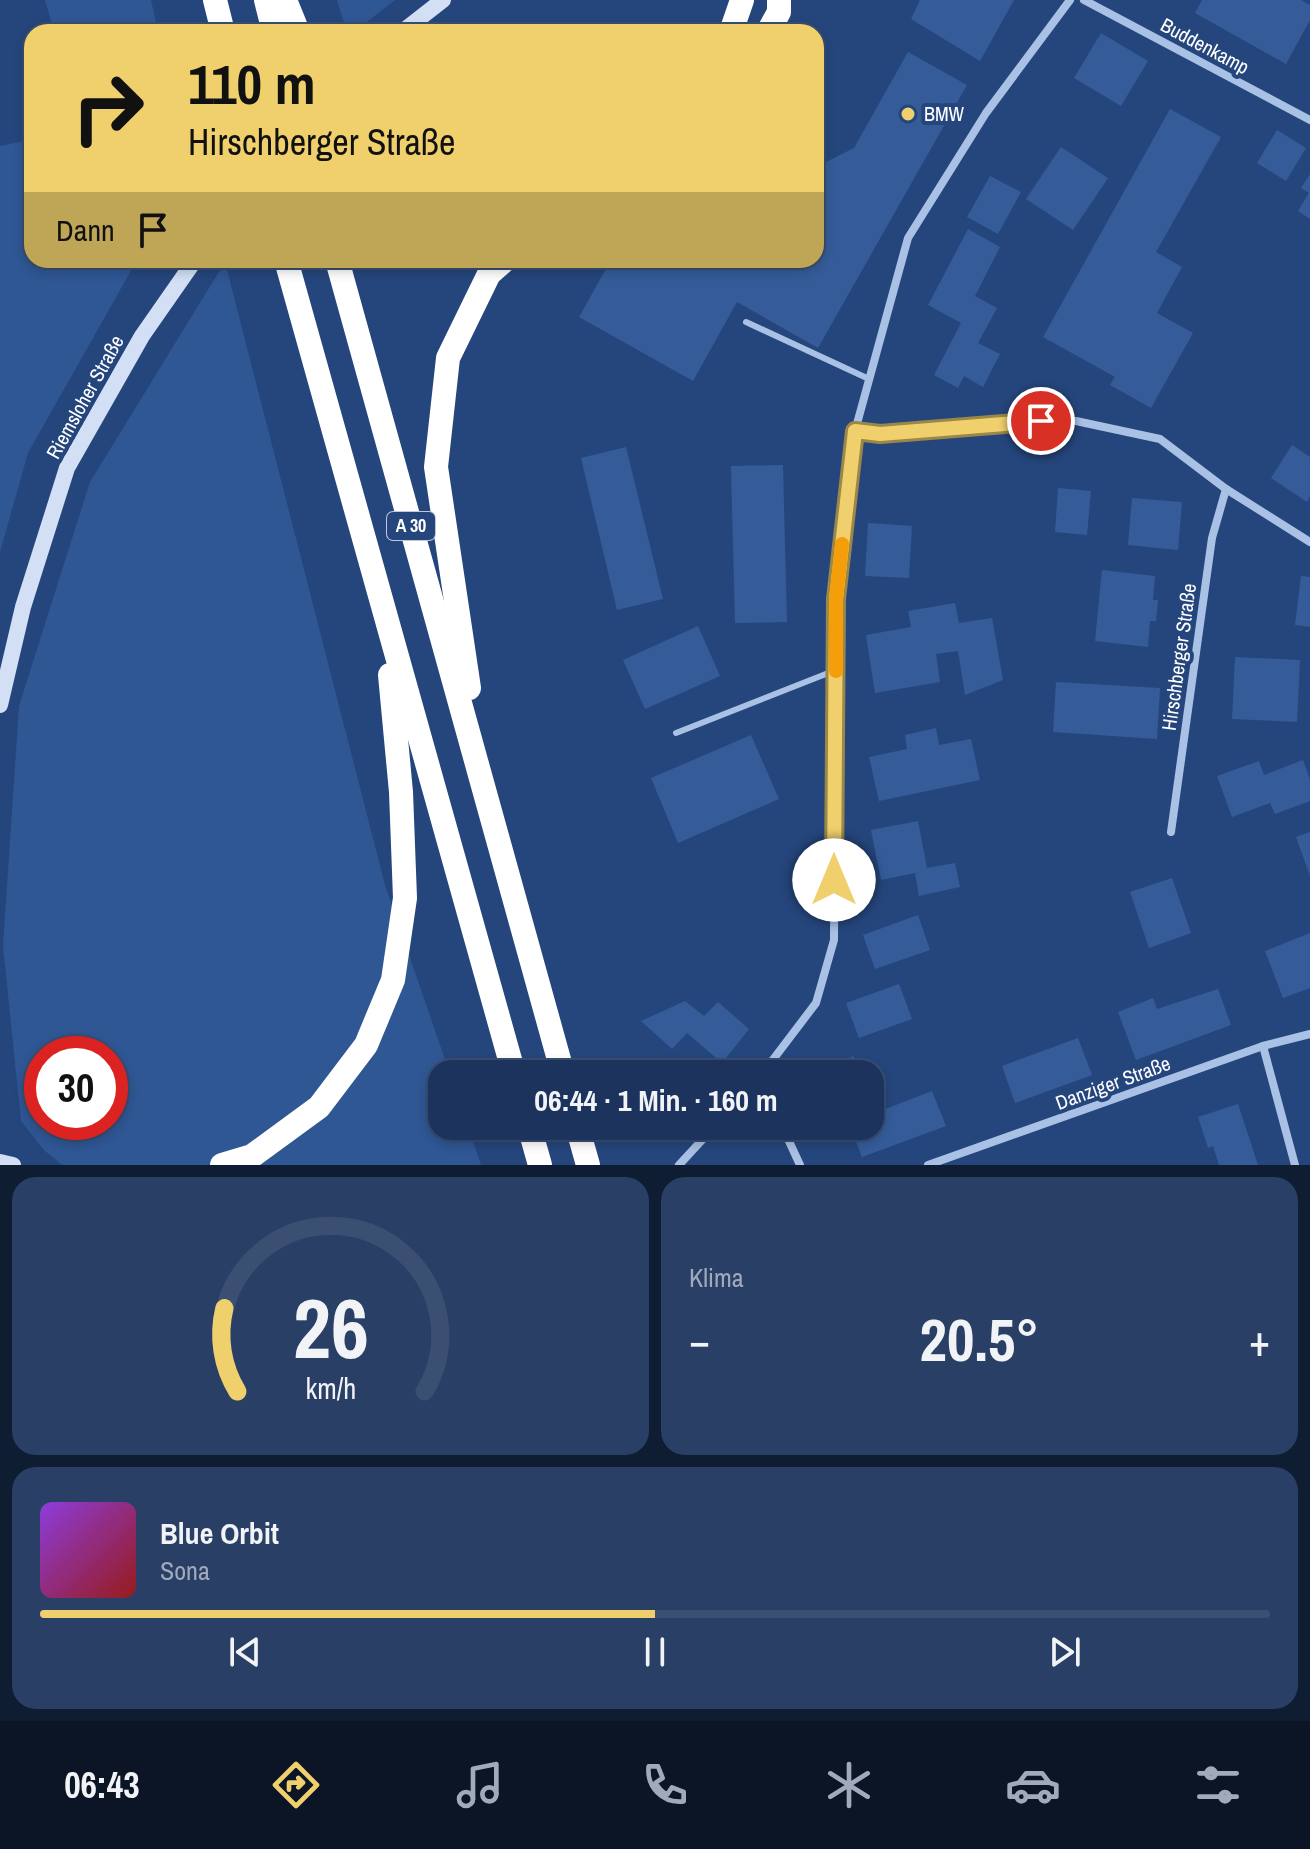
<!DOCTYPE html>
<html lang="de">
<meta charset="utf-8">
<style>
:root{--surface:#1c345d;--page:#293f66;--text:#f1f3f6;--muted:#a0aabc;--line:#3a4f72;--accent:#efd06d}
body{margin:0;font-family:"Archivo Narrow",sans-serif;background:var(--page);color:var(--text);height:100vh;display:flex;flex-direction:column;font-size:30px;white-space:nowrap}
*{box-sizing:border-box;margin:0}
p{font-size:26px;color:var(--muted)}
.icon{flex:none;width:44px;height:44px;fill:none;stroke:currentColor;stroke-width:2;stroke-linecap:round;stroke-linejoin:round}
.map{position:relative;height:1165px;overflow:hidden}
.details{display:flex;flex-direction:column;gap:12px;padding:12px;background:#0f1d33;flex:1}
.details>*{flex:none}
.hud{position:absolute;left:24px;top:24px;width:800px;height:244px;border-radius:24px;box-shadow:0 4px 12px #0003,0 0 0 2px var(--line);background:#efd06d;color:#111;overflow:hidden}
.speed{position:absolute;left:24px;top:1036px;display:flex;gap:16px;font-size:40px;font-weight:700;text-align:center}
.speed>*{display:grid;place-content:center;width:104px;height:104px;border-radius:50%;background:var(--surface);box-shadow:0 4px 12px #0003,0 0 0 2px var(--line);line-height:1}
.speed .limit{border:12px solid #d22;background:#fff;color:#111}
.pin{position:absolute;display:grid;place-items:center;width:68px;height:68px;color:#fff;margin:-34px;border:4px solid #fff;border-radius:50%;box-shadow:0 2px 8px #0007}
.me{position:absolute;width:88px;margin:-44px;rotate:0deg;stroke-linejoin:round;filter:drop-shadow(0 0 6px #0008)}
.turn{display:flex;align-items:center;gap:28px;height:168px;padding:0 32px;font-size:36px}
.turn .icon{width:104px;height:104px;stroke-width:2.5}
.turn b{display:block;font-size:56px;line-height:68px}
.then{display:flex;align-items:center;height:76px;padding:0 32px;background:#0003;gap:16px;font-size:30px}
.big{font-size:60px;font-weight:700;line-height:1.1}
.details .widget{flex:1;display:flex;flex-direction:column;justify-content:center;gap:12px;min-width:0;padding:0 28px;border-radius:24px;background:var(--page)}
.details .dial{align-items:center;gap:0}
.dial svg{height:208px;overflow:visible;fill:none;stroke:var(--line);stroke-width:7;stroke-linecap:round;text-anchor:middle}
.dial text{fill:var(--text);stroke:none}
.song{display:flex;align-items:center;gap:24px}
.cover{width:96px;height:96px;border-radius:12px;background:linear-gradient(135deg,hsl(270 70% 55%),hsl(0 70% 35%))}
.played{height:8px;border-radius:4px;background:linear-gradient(90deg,var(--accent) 50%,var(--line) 50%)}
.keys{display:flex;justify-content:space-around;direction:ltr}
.heat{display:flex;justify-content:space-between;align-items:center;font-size:44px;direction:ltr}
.details .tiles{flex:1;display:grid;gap:12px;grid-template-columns:1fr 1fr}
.widget:last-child{grid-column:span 2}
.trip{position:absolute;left:428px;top:1060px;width:456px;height:80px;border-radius:24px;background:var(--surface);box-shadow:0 4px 12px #0003,0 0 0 2px var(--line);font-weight:700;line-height:80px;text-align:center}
.menu{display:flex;height:128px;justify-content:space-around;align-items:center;background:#0b1525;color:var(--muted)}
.menu .icon{width:56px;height:56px}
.menu .active{color:var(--accent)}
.menu b{font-size:36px;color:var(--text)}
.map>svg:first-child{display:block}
</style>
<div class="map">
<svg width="1310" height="1165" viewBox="0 0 1310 1165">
<rect width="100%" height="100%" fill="#25467c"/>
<g fill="#2f5794" fill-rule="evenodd">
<path d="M45,0H151L158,32H54Z"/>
<path d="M337,0H395L354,32H347Z"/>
<path d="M32,139V260H137L28,453L0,552V146Z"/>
<path d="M225,262L385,885L450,1074H442V1126H468L481,1165H62L45,1151L21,1121L3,946L19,706L90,482ZM42,1054H110V1122H42Z"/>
</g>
<g fill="#355c99">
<path d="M920,0H1014L980,61L911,19Z"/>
<path d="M1202,0H1301L1310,5V20L1286,64L1195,13Z"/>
<path d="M1101,33L1148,61L1121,106L1074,78Z"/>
<path d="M908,52L967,85L818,348L737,302L693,381L579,317L611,260H816V167L854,148Z"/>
<path d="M1170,109L1221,137L1156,252L1182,267L1157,313L1193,333L1151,408L1110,385L1115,377L1043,337Z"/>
<path d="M1277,130L1306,148L1286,181L1257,163Z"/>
<path d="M1061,147L1108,178L1073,230L1026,199Z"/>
<path d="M1310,174V219L1298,211L1309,193L1301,188Z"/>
<path d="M990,176L1021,192L998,234L967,217Z"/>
<path d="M968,229L1000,247L975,296L997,308L978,343L1000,354L983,387L964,376L958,388L934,375L961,323L928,305Z"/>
<path d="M1292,445L1310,457V496L1307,502L1271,478Z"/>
<path d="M626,447L663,599L617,610L581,458Z"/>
<path d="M783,465L787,622L735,623L731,466Z"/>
<path d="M1058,488L1091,491L1087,535L1055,532Z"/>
<path d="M1132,498L1182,502L1178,550L1128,545Z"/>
<path d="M868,523L912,526L909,578L865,576Z"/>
<path d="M1102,570L1155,576L1153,600H1158L1156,621H1150L1148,647L1095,641Z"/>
<path d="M1301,576L1310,577V627L1295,625Z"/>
<path d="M955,603L959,623L992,618L1003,680L965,695L958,651L936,654L940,682L875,693L866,635L911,627L908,611Z"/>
<path d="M698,626L720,676L645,709L623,660Z"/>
<path d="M1235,657L1300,660L1297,722L1232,719Z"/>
<path d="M1056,682L1160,688L1157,739L1053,732Z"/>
<path d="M936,728L939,745L971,739L980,780L879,801L869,757L907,749L905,735Z"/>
<path d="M751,735L779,799L678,843L651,778Z"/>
<path d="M1303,760L1310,779V801L1275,814L1270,803L1232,817L1217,776L1259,761L1264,775Z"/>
<path d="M918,821L927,868L955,863L960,887L919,896L915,873L881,880L871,830Z"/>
<path d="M1310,832V876L1296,837Z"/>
<path d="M1172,878L1191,933L1149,948L1130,892Z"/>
<path d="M918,915L930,950L875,969L863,935Z"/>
<path d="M1310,933V988L1283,998L1265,951Z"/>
<path d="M899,984L912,1019L859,1038L846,1003Z"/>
<path d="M1218,989L1231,1025L1136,1060L1118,1012L1153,998L1157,1009Z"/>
<path d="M685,1001L704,1016L718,1002L749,1029L722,1063L687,1033L672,1049L641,1021Z"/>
<path d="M1078,1038L1092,1075L1015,1103L1002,1066Z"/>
<path d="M854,1056L860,1074H825L822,1067Z"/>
<path d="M932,1091L946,1126L862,1157L850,1126H870V1115Z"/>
<path d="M1238,1104L1258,1165H1219L1213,1146L1208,1148L1198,1117Z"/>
</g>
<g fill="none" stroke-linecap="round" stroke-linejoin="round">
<g stroke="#a9c1e5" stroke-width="6">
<path d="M746,322L869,379"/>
<path d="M676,733L836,670"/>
</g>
<g stroke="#a9c1e5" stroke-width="8">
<path d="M1084,0L1310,120"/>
<path d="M855,431L880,434L1041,421H1076L1160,439L1226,489L1310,542"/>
<path d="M1171,832L1212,538L1226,489"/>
<path d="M1263,1046L1295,1165"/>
<path d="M762,1074L816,1003L834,940L836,599L855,431L908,238L986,113L1070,0"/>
<path d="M782,1126L800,1165"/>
<path d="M679,1165L715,1126"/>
<path d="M928,1165L1263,1046L1310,1034"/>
</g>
<g stroke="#d2dff5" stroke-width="16">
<path d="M402,32L443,0"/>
<path d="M0,705L23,607L67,468L142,336L195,260"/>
<path d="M0,1162L13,1165"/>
</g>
<g stroke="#fff" stroke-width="24">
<path d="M215,0L223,32"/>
<path d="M266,0L274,32"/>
<path d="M285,0L298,32"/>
<path d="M731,32L742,0"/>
<path d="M768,32L779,12V0"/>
<path d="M286,260L514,1074"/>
<path d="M337,260L563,1074"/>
<path d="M469,688L436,467L448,358L489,274L505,260"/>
<path d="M529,1126L540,1165"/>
<path d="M577,1126L588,1165"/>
<path d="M222,1165L252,1156L319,1107L366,1045L393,980L405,898L401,792L390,675"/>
</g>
</g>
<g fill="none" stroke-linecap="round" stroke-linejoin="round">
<g stroke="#9b8747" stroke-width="20">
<path id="route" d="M834,880L836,599L855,431L880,434L1041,421"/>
</g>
<use href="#route" stroke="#efd06d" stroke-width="14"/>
<path stroke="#f59e0b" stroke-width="14" d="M836,671V599L842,544"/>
</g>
<circle fill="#efd06d" stroke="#25467c" stroke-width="3" cx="908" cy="114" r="8"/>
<g text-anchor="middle" stroke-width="8" stroke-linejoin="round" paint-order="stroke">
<rect fill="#25467c" stroke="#bec8d8" stroke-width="2" x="387" y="512" width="48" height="28" rx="6"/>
<g font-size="18" font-weight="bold" fill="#fff">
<text x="411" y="532">A 30</text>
</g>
<g font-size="20" fill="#fff" stroke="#25467c">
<text transform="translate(1205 46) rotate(28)" y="7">Buddenkamp</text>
<text transform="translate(85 397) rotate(-61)" y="7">Riemsloher Straße</text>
<text transform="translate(1179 657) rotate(-82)" y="7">Hirschberger Straße</text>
<text transform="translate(1113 1083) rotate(-20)" y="7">Danziger Straße</text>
</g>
<g font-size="20" fill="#fff" stroke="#25467c" text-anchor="start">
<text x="924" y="121">BMW</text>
</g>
</g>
</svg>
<div class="speed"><div class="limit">30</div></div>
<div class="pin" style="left:1041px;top:421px;background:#d93025"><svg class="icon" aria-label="arrive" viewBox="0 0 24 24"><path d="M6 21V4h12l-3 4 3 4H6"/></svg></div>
<svg class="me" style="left:834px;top:880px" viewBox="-20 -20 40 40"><circle r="19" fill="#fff"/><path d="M0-13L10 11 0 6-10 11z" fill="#efd06d"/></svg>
<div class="trip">06:44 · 1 Min. · 160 m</div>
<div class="hud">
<div class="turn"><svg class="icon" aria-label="right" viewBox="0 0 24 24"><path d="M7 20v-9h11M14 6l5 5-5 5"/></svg><div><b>110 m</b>Hirschberger Straße</div></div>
<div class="then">Dann<svg class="icon" aria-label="arrive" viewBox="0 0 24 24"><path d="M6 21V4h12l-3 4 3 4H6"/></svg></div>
</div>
</div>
<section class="details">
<div class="tiles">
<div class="widget dial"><svg viewBox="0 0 100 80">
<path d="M14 69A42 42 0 1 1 86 69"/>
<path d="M14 69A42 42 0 0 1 9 37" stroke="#efd06d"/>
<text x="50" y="56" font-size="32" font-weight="700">26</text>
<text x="50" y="72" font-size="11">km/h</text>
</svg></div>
<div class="widget"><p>Klima</p>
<div class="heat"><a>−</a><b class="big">20.5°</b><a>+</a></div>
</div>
<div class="widget">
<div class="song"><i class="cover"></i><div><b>Blue Orbit</b><p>Sona</p></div></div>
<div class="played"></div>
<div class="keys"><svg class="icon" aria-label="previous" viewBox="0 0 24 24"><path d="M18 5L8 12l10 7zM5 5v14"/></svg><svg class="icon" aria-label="pause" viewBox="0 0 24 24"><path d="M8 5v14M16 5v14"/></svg><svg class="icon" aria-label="next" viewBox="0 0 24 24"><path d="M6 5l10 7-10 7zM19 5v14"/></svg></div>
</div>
</div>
</section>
<nav class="menu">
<b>06:43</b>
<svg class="icon active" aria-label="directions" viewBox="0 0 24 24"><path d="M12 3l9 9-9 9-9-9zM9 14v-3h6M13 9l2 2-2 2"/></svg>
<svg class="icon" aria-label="music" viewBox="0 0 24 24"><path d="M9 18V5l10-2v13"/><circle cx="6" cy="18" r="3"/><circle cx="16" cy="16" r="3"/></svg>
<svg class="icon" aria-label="phone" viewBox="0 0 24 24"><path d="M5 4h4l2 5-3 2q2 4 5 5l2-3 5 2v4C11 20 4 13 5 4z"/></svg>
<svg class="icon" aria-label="climate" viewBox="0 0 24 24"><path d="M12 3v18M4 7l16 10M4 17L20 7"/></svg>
<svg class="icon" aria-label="car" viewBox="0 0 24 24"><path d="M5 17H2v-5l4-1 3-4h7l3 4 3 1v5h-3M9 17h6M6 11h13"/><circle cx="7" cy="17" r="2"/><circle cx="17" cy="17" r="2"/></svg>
<svg class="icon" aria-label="filters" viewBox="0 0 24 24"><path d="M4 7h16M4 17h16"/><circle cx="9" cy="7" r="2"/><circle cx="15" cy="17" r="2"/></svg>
</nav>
